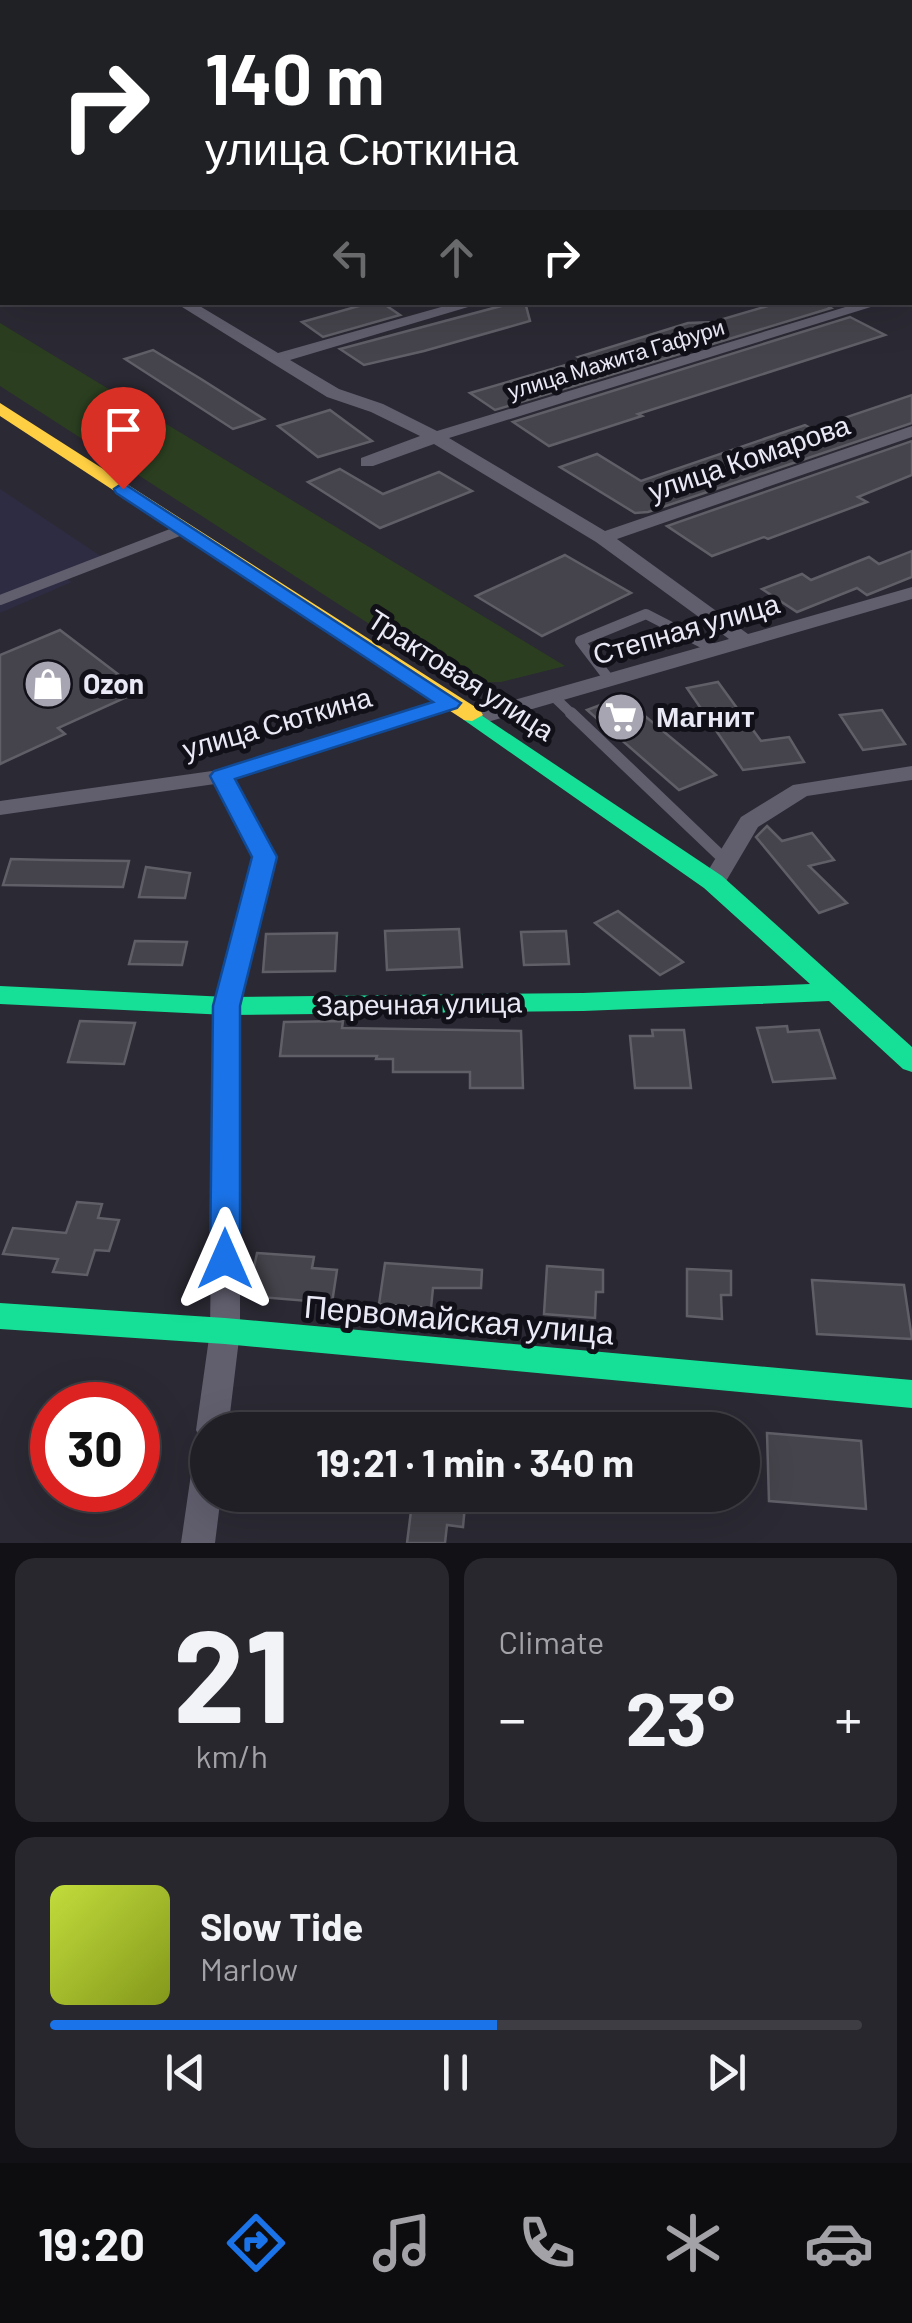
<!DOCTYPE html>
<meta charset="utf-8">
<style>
:root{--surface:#201f26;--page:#28272e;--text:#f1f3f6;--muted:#a2a2a7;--line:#3d3d43;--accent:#1a73e8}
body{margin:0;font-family:Barlow,sans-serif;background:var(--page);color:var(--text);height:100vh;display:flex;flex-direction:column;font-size:38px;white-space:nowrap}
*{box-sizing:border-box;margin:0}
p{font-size:32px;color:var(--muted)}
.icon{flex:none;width:55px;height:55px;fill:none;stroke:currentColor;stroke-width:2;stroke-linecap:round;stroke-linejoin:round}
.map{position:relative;height:1543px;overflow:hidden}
.panel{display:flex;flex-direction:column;gap:15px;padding:15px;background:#121115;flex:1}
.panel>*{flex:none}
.top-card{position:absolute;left:0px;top:0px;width:912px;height:305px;box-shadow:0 10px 40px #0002,0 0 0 2px var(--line);background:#202124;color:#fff;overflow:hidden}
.speed{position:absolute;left:30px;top:1382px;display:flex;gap:20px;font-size:50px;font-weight:700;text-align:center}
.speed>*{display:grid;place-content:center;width:130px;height:130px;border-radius:50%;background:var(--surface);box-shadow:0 10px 40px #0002,0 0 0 2px var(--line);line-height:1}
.speed .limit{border:15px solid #d22;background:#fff;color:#111}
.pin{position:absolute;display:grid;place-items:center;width:85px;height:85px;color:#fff;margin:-102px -42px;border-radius:50% 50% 50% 0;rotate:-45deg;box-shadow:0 0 10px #0007}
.pin .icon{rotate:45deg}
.me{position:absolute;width:110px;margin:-55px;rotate:0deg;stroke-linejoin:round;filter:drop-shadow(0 0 8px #0008)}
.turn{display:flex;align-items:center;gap:35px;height:210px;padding:0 40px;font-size:45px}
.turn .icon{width:130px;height:130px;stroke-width:2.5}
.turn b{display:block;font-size:70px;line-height:85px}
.lanes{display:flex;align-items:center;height:95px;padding:0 40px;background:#0003;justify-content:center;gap:50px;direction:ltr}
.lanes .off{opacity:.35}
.big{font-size:75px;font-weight:700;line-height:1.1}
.panel .card{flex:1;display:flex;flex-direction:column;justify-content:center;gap:15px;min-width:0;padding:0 35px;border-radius:20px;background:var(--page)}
.panel .dial{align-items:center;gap:0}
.dial b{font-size:130px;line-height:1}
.song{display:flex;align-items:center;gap:30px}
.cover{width:120px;height:120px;border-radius:15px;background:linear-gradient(135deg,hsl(70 70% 55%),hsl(70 70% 35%))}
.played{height:10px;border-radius:5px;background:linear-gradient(90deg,var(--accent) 55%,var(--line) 55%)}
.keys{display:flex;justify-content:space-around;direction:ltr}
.heat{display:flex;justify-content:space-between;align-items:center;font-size:55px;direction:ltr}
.panel .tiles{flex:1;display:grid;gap:15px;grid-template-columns:1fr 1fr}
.card:last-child{grid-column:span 2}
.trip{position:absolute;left:190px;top:1412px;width:570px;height:100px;border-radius:50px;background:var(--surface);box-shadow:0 10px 40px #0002,0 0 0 2px var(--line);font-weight:700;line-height:100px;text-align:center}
.menu{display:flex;height:160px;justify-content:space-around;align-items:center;background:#0d0c0f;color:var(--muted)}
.menu .icon{width:70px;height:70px}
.menu .on{color:var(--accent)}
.menu b{font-size:45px;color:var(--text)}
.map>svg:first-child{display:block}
</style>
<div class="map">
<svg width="912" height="1543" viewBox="0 0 912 1543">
<rect width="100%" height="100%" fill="#2b2933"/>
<path fill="#2e2c42" d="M0,489L102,557L61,575L72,582L0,613Z"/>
<path fill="#2b3f20" d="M0,323L565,666L501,682L461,683L0,386Z"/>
<g fill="#45434b" stroke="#605f68" stroke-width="2.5">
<path d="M373,302H381L400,315L323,337L302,322Z"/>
<path d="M516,302H525L530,321L424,351L364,365L340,349Z"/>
<path d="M781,302H821L831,308L495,410L470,393L583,360L578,357L688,323L713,322Z"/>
<path d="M850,317L885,335L638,414L642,416L549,446L513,422Z"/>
<path d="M153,350L201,379L264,419L233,429L125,359Z"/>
<path d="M912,395V423L648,512L635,513L560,467L597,454L641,481L805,425L812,429Z"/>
<path d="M330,410L372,441L318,457L278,426Z"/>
<path d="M912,441V475L858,497L867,502L768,539L764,537L712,556L667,526Z"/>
<path d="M340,469L383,494L439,472L472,491L380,528L308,482Z"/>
<path d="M912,551V577L867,595L857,588L797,612L762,589L802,574L811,580L869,557L879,564Z"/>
<path d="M565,555L631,593L542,636L476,596Z"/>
<path d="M60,630L127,681L116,686L129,696L58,728L65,734L0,764V655Z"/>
<path d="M718,682L761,741L789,737L804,762L743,770L687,688Z"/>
<path d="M622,697L716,775L679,790L587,710Z"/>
<path d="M882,710L905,744L863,750L840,715Z"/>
<path d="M767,826L782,841L812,833L834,860L809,866L847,903L819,913L756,837Z"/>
<path d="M11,859L51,860L129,861L123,887L3,885Z"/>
<path d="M146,867L190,873L185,898L139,897Z"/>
<path d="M618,911L683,962L660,975L595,923Z"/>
<path d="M459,929L462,967L387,970L385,931Z"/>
<path d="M566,931L569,964L524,965L521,932Z"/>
<path d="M337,933L335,971L263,972L266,934Z"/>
<path d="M135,941L187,942L182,965L129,964Z"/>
<path d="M80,1021L135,1023L124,1064L68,1062Z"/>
<path d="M343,1021L342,1028L521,1031L523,1088H470V1072H393V1059H376L377,1056H280L284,1022Z"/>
<path d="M787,1026L788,1032L819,1030L835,1078L773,1082L757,1028Z"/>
<path d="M652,1030H684L691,1088H635L630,1036H653Z"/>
<path d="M77,1202L102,1204L98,1218L119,1220L109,1251L95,1250L87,1275L53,1272L58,1259L3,1254L13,1228L66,1233Z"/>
<path d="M257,1253L314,1257L312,1268L337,1270L332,1303L248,1296Z"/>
<path d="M385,1263L482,1270L481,1288H433L431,1308L379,1304Z"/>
<path d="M547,1266L603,1270V1292H596L595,1318L544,1314Z"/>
<path d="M687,1269L731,1271V1295H721L722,1319L687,1316Z"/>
<path d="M812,1280L904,1285L912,1339L817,1334Z"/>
<path d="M767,1433L861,1441L866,1509L769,1501Z"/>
<path d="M413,1495H466L463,1527L447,1525L445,1543H407Z"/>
</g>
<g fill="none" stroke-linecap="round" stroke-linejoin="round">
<g stroke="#615f6e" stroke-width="10">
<path d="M0,600L184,529"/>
<path d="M609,679L580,641L646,614L714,649"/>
<path d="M553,696L574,716"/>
</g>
<path stroke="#615f6e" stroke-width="12" d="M571,713L726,861"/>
<g fill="#615f6e" fill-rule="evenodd">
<path d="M436,0H452L454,2H439Z"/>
<rect x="910" y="15" width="2" height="6"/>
<path d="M2,65V73L0,74V66Z"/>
<path d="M912,86V94L910,95V87Z"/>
<path d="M2,133V141L0,142V134Z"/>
<path d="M910,177H912L910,186Z"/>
<rect x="910" y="213" width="2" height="9"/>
<rect x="910" y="288" width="2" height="10"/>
<path d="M174,302H193L278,353L459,302H485L290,360L339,389L383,404L437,431L862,302H887L449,438L605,531L912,426V437L617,539L748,634L912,587V599L484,723H468L465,718L468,713L729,639L596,542L434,444L373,466H361V458L420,436L371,412L327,397Z"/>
<path d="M450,697L461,703L458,708L235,779L276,857L240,1006V1331L228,1430H208V1442L201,1440L196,1430L210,1331L214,1006L252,857L215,784L0,815V801L219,770Z"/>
<path d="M912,766V780L807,796L758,827L722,888L713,890L701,882L741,817L793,785Z"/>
<path d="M208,1453V1495H221L215,1543H181L192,1467L196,1457Z"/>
</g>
<g fill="#16e098" fill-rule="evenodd">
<path d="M472,709L722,876L912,1047V1072L903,1069L829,1001L583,1011L227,1015L0,1004V986L227,997L583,993L810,984L704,888L464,720L461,715Z"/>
<path d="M0,1303L225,1318L912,1380V1408L225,1344L0,1329Z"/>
</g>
<path fill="#ffcf43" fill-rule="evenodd" d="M0,403L480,710L483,715L472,721L464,720L0,416Z"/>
</g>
<path fill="#1a73e8" stroke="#114b97" stroke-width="2.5" d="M123,483L461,703L457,708L235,779L277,857L240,1006V1259L236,1268L225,1271L215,1268L210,1259L213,1006L252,857L210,776L214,771L433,702L116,493L114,489Z"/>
<defs>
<g id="shop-disc" transform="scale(2.5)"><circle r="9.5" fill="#a6a5b1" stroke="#111018"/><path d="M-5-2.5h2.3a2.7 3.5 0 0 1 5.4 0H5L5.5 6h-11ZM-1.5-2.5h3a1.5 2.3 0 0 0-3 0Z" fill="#fff"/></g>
<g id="supermarket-disc" transform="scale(2.5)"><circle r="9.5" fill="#a6a5b1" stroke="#111018"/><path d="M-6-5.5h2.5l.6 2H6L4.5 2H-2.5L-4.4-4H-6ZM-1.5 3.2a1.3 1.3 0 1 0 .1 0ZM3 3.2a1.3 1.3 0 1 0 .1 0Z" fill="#fff"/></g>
</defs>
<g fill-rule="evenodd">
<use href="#shop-disc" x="48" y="684"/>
<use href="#supermarket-disc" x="621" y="717"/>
</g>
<g text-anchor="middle" stroke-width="10" stroke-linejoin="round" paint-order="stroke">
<g font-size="22" fill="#e9e8f5" stroke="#111018">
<text transform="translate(616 359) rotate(-17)" y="8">улица Мажита Гафури</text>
</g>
<g font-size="28" fill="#e9e8f5" stroke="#111018">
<text transform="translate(749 458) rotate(-19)" y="10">улица Комарова</text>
<text transform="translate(686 629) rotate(-16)" y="10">Степная улица</text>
<text transform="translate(461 675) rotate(33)" y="10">Трактовая улица</text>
<text transform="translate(277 723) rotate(-16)" y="10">улица Сюткина</text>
<text transform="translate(419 1004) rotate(-1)" y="10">Заречная улица</text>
</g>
<g font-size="28" font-weight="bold" fill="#e9e8f5" stroke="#111018" text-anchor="start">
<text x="83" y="694">Ozon</text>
<text x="656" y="727">Магнит</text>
</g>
<g font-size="32" fill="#e9e8f5" stroke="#111018">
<text transform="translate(459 1320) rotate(5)" y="11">Первомайская улица</text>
</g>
</g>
</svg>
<div class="speed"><div class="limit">30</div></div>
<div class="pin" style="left:123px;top:489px;background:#d93025"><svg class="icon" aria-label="arrive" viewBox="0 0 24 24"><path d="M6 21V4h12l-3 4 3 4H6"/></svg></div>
<svg class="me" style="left:225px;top:1259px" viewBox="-20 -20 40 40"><path d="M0-17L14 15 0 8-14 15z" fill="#1a73e8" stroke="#fff" stroke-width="4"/></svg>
<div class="trip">19:21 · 1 min · 340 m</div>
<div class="top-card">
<div class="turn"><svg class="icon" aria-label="right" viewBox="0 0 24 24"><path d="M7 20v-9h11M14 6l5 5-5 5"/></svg><div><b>140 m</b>улица Сюткина</div></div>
<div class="lanes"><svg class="icon off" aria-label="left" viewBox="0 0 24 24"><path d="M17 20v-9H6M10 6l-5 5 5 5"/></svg><svg class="icon off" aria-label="ahead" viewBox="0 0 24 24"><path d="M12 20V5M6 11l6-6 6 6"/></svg><svg class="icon" aria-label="right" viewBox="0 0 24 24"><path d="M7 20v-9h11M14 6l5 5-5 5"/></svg></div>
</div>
</div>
<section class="panel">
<div class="tiles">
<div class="card dial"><b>21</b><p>km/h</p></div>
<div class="card"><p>Climate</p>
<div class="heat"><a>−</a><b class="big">23°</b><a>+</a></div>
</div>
<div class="card">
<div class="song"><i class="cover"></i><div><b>Slow Tide</b><p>Marlow</p></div></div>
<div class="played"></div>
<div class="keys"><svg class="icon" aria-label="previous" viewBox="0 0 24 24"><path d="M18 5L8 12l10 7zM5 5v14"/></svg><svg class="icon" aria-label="pause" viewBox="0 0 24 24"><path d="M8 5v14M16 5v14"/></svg><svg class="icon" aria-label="next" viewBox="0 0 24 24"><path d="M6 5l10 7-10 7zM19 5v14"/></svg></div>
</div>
</div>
</section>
<nav class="menu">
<b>19:20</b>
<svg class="icon on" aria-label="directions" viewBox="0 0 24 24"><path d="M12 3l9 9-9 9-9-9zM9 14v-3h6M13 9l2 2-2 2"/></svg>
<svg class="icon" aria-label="music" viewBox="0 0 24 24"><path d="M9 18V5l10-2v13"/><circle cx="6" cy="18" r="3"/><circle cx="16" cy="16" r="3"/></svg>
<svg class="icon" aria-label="phone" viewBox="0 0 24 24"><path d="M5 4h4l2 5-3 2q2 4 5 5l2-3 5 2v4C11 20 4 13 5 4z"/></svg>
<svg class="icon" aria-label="climate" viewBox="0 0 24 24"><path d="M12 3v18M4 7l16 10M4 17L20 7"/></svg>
<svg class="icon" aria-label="car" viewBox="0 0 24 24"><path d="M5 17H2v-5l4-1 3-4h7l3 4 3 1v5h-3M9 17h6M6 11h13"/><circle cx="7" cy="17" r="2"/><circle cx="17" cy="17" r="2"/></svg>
</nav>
